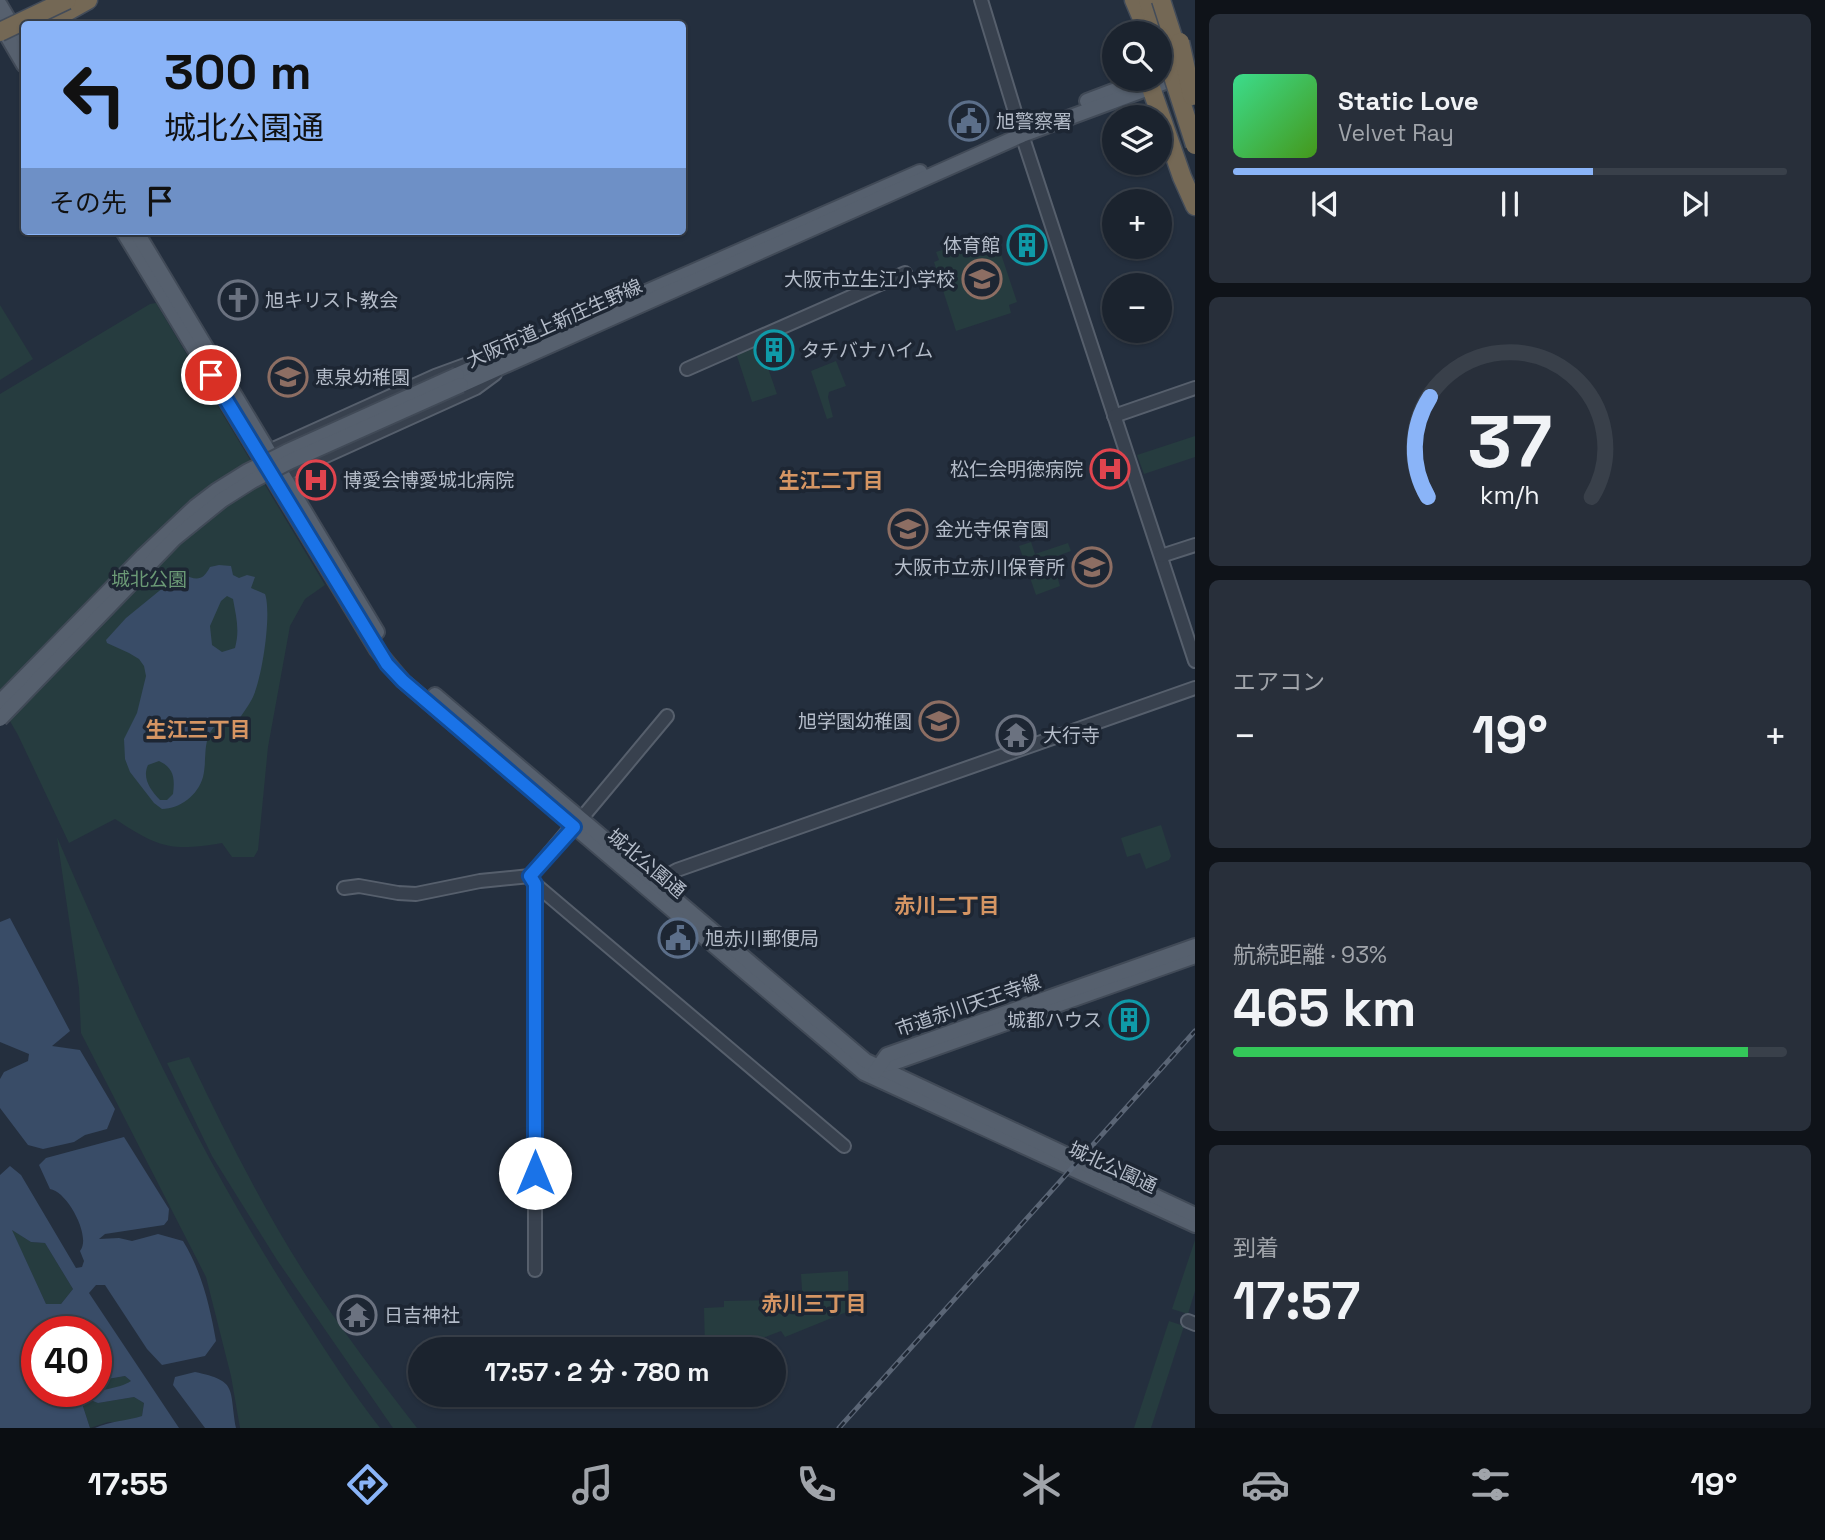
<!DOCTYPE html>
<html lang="ja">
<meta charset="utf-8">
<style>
:root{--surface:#1b232e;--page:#282f3a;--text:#f1f3f6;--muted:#a0a4aa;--line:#39404a;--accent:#8ab4f8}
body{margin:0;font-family:"Space Grotesk","Noto Sans JP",sans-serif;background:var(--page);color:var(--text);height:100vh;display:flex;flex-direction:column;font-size:26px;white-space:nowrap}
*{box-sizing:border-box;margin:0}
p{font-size:23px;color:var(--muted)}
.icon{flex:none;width:38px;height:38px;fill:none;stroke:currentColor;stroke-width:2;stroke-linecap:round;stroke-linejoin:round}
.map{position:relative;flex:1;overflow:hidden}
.drawer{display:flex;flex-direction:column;gap:14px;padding:14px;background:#0f1319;width:630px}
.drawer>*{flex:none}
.banner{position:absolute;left:21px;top:21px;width:665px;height:214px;border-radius:7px;box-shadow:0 2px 5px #0004,0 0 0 2px var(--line);background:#8ab4f8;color:#111;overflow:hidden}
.buttons{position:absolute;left:1102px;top:21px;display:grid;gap:14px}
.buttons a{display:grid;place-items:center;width:70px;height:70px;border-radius:50%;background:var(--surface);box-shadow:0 2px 5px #0004,0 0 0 2px var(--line);font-size:35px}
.speed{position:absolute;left:21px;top:1316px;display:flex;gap:14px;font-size:35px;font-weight:700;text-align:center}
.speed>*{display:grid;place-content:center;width:91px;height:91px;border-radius:50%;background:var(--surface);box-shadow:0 2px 5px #0004,0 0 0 2px var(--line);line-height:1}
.speed .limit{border:10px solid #d22;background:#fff;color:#111}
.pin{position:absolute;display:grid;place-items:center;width:60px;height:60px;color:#fff;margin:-30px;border:4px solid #fff;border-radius:50%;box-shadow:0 2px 7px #0007}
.me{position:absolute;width:77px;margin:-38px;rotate:0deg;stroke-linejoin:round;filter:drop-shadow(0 0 5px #0008)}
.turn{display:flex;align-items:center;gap:24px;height:147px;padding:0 28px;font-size:32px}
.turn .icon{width:91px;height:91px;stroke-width:2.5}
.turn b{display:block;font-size:49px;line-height:60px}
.then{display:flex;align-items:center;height:66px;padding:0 28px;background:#0003;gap:14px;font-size:26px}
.big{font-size:52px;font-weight:700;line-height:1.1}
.drawer .tile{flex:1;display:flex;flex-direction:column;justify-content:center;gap:10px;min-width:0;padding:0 24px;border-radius:10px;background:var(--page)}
.drawer .dial{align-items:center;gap:0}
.dial svg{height:182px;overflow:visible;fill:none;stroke:var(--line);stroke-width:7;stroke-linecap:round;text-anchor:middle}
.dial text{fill:var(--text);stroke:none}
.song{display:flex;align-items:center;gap:21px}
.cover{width:84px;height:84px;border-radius:10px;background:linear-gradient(135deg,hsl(150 70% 55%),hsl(100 70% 35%))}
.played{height:7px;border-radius:4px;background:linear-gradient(90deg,var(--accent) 65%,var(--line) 65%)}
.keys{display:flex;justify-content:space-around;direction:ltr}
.heat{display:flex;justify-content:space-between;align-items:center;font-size:38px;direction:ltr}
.charge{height:10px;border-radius:5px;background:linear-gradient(90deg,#34c759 93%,var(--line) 0)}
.trip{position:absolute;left:408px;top:1337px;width:378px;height:70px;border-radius:35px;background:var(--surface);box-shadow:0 2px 5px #0004,0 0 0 2px var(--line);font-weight:700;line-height:70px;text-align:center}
.dock{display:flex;height:112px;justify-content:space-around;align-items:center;background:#0b0e12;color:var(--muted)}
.dock .icon{width:49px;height:49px}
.dock .on{color:var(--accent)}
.dock b{font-size:32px;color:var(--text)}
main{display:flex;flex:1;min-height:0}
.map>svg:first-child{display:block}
</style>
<main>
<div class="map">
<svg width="1195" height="1428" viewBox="0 0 1195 1428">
<rect width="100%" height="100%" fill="#242f3e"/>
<g fill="#263c3f">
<path d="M994,233L1017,302L1009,305L1011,313L956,331L934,262L939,260L936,252Z"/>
<path d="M156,303L325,585L305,599L290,626L268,747L258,850L254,857H232L222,843C170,852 158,847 115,819L69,843L18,735L0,704V394L150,304Z"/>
<path d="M0,305L33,359L0,380Z"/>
<path d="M759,342L777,394L752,402L737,356L738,352Z"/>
<path d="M836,361L846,386L829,392L828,397L833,417L827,419L811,371Z"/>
<path d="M1195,436V457L1144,474L1137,455Z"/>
<path d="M1031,542L1035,554L1068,543L1071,551L1052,558L1060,586L1036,595L1019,546Z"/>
<path d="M1161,825L1171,856L1169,860L1146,869L1140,853L1127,857L1121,838Z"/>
<path d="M57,837C127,1001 204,1164 302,1314C327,1353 352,1392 380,1428H240L231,1376L206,1277L81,1033L79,988Z"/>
<path d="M189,1057C225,1132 262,1207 307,1277C341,1329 379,1379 417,1428H393L277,1260L212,1156L167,1063Z"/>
<path d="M11,1229L31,1242L45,1243L73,1289L61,1304H46Z"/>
<path d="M1195,1240V1291L1188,1314L1172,1309Z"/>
<path d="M848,1271L849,1311L785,1337L781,1331L733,1349H705L704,1308L724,1307V1301L779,1300L802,1290L801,1274Z"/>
<path d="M1169,1321L1184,1326L1151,1428H1134Z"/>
<path d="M125,1376L131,1381L122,1387L93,1394L98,1403L134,1397L144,1403L142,1416L125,1422H108L90,1428L78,1391H96V1381Z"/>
</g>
<g fill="#394c67" fill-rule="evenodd">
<path d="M219,565L231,566L233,575L239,578L247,575L255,577L251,588L265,594C272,613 262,680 252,699C248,707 242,714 237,722L222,721C200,733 208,757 203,777C198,795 180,809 162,809L154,803L130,772L125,759L124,739L137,713L146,676L144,666L139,659L129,653L107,643L106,640L126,618L164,587C175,591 183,585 182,573C197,582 203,580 210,567ZM227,596L233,599C236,616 240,630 235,648L222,652L212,645L210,626L221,601ZM159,761C174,768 175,778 173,794L167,800H160C150,790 142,778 148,765Z"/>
<path d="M10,918L70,1031L52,1046L80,1050L115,1109L107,1129L85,1135L74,1142L43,1149L28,1145L0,1108V1079L4,1072L28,1061L29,1054L0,1042V922Z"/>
<path d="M124,1137L169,1209L168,1220L164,1225L105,1234L99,1239L119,1238L132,1241L158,1234L183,1241C202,1272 210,1307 216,1341L205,1356L162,1365L147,1349L105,1285H96L89,1293L179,1428H95C110,1421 126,1421 142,1416L144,1403L134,1397L98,1403L88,1399C98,1387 118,1390 131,1381L125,1376L96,1381V1373L111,1365L113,1359L107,1355L96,1356V1332H66L63,1328L56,1329L57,1332H37V1391H78L90,1428H0V1175L10,1166L21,1175L76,1268L82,1267L84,1261L80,1251C92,1237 67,1191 50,1189L39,1165L46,1158ZM12,1230L31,1242L45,1243L73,1289L61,1304H46Z"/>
<path d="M195,1372C238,1381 229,1388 236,1428H205L173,1385L175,1377Z"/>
</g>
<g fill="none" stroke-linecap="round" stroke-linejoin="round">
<g stroke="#565f6c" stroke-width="16">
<g id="tertiary">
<path d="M981,0L1022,135L1195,661"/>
<path d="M687,369L905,273"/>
<path d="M1114,416L1195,388"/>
<path d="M262,454L435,376L476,361"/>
<path d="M275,479L476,388L495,374"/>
<path d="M1161,556L1195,545"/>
<path d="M530,876L535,884L844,1146"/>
<path d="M535,884V1270"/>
<path d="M344,888L359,886L398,893L416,894L480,881L530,876L568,831L581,819L667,716"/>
<path d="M654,890L666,876L677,870L1195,688"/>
<path d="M1188,1321L1195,1324"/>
</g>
</g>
<g stroke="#414a57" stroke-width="18">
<g id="primary">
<path d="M0,5L24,46"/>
<path d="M0,24L24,65"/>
<path d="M1087,101L1145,79"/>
<path d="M123,231L377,650L403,681L864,1073L1195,1225"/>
<path d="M136,231L377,632"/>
<path d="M457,375L920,172"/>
<path d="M461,385L1022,135L1184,75"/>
<path d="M435,695L866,1061L1195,1215"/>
<path d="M879,1066L896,1062L1195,956"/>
<path d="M875,1072L887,1055L1195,946"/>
</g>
</g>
<g stroke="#434c59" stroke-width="21">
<g id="motorway">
<path d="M1134,0L1148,33"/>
<path d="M1148,0L1158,30"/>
<path d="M45,24L88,0"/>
<path d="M1148,79L1182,177L1195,206"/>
</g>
</g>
<use href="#tertiary" stroke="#38414e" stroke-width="12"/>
<use href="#primary" stroke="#56606e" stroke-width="14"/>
<use href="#motorway" stroke="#746855" stroke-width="18"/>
<g stroke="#5a6575" stroke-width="5">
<path id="rail" d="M839,1428L1195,1031"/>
</g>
<use href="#rail" stroke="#1d2633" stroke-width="2.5" stroke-dasharray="8" stroke-linecap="butt"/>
<g stroke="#414a57" stroke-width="18" stroke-linecap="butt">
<g id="primary-bridge">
<path d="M0,702L143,556L195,507L216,491L248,471L286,452L457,375"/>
<path d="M0,719L175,538L222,500L252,481L291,461L461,385"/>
</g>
</g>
<g stroke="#434c59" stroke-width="21" stroke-linecap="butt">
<g id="motorway-bridge">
<path d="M1161,0L1178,53"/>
<path d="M0,32L67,0"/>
<path d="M1160,36L1195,145"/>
<path d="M1180,42L1192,96"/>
</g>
</g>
<use href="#primary-bridge" stroke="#56606e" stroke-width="14"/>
<use href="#motorway-bridge" stroke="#746855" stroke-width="18"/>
</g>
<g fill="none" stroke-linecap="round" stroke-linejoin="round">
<g stroke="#114b97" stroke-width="18">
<path id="route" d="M211,375L387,664L403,681L574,827L530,876L535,884V1173"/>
</g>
<use href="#route" stroke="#1a73e8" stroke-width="12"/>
</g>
<defs>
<g id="civic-ring" transform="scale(2.0125)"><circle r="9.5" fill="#1d2633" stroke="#5c6f8a" stroke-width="1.5"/><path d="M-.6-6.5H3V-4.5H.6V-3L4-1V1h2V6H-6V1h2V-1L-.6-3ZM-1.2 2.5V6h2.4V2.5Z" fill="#5c6f8a"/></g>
<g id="building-ring" transform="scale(2.0125)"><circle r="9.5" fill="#1d2633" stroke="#0f9aa8" stroke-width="1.5"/><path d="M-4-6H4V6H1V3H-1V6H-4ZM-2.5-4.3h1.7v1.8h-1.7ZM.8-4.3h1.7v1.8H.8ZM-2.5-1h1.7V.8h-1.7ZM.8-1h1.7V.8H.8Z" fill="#0f9aa8"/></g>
<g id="school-ring" transform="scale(2.0125)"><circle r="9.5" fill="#1d2633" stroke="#8d6e63" stroke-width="1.5"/><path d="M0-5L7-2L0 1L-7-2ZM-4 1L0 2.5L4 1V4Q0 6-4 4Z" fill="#8d6e63"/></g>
<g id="church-ring" transform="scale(2.0125)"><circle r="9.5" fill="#1d2633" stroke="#6b7280" stroke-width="1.5"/><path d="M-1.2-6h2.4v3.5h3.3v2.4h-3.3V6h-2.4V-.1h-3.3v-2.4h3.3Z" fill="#6b7280"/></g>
<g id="hospital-ring" transform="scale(2.0125)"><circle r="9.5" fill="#1d2633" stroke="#e0444e" stroke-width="1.5"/><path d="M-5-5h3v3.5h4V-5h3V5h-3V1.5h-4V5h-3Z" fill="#e0444e"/></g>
<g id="temple-ring" transform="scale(2.0125)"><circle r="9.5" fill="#1d2633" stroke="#6b7280" stroke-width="1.5"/><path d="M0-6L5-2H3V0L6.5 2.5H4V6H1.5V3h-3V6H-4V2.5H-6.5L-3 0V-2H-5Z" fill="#6b7280"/></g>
</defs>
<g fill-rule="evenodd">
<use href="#civic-ring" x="969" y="121"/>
<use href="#building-ring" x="1027" y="245"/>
<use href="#school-ring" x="982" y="279"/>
<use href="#church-ring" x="238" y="300"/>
<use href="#building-ring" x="774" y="350"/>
<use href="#school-ring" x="288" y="377"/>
<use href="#hospital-ring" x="1110" y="469"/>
<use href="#hospital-ring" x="316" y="480"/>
<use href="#school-ring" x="908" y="529"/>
<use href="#school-ring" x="1092" y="567"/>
<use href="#school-ring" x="939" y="721"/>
<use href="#temple-ring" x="1016" y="735"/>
<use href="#civic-ring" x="678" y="938"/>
<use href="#building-ring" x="1129" y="1020"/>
<use href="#temple-ring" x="357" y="1315"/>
</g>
<g text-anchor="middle" stroke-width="7" stroke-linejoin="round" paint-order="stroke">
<g font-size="19" fill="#b4bcc9" stroke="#1d2633" text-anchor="start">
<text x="996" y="128">旭警察署</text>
<text x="1000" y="252" text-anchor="end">体育館</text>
<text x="955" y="286" text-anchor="end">大阪市立生江小学校</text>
<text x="265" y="307">旭キリスト教会</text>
<text x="801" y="357">タチバナハイム</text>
<text x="315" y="384">恵泉幼稚園</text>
<text x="1083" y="476" text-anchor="end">松仁会明徳病院</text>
<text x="343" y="487">博愛会博愛城北病院</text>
<text x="935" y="536">金光寺保育園</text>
<text x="1065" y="574" text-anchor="end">大阪市立赤川保育所</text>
<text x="912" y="728" text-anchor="end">旭学園幼稚園</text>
<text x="1043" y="742">大行寺</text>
<text x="705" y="945">旭赤川郵便局</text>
<text x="1102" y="1027" text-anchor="end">城都ハウス</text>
<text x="384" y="1322">日吉神社</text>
</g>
<g font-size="19" fill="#b4bcc9" stroke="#1d2633">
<text transform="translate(554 323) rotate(-24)" y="7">大阪市道上新庄生野線</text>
<text transform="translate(647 863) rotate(40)" y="7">城北公園通</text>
<text transform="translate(968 1005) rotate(-19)" y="7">市道赤川天王寺線</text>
<text transform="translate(1113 1167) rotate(25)" y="7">城北公園通</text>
</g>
<g font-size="19" fill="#6b9a76" stroke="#1d2633">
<text x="149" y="586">城北公園</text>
</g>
<g font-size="21" font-weight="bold" fill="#d59563" stroke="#1d2633">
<text x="831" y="488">生江二丁目</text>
<text x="198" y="737">生江三丁目</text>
<text x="947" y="913">赤川二丁目</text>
<text x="814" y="1311">赤川三丁目</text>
</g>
</g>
</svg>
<div class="buttons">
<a><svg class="icon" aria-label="search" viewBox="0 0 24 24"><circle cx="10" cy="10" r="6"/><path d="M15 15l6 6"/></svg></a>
<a><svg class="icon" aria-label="layers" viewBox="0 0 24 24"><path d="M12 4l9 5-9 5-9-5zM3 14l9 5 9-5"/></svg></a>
<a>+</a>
<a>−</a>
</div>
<div class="speed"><div class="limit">40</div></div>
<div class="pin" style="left:211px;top:375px;background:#d93025"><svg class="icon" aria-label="arrive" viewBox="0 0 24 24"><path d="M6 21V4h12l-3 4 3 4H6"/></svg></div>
<svg class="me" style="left:535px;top:1173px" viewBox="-20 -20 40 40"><circle r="19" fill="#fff"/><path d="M0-13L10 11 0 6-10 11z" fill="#1a73e8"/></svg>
<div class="trip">17:57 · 2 分 · 780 m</div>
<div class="banner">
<div class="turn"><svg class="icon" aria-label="left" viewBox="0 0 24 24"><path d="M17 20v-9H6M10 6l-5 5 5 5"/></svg><div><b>300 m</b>城北公園通</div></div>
<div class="then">その先<svg class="icon" aria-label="arrive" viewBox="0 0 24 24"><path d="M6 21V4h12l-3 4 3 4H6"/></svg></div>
</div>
</div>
<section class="drawer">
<div class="tile">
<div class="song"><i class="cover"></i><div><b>Static Love</b><p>Velvet Ray</p></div></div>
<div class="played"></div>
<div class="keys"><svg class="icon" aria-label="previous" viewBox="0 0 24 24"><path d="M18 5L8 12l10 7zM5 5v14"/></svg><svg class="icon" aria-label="pause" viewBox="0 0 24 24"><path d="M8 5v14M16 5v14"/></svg><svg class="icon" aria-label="next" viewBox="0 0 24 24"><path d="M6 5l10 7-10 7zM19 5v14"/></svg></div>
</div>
<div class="tile dial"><svg viewBox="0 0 100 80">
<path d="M14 69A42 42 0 1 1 86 69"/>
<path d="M14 69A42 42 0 0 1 15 25" stroke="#8ab4f8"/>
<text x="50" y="56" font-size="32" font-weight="700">37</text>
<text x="50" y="72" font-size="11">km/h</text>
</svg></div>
<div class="tile"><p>エアコン</p>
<div class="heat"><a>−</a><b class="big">19°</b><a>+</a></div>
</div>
<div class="tile"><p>航続距離 · 93%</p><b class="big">465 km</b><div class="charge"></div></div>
<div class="tile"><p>到着</p><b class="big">17:57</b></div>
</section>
</main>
<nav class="dock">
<b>17:55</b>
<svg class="icon on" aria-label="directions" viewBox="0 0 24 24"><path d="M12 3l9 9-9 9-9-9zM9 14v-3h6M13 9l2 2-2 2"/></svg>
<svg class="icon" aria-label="music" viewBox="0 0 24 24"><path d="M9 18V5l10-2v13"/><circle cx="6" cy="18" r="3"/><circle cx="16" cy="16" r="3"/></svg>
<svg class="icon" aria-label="phone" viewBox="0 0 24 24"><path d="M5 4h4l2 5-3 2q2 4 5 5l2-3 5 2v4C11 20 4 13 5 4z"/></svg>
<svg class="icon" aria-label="climate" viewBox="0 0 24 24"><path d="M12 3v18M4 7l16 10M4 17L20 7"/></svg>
<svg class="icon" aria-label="car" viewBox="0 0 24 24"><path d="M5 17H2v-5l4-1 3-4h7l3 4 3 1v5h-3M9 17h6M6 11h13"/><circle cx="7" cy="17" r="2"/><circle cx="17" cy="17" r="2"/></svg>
<svg class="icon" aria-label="filters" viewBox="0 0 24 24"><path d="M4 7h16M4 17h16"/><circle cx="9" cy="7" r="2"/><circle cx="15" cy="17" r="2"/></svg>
<b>19°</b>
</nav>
